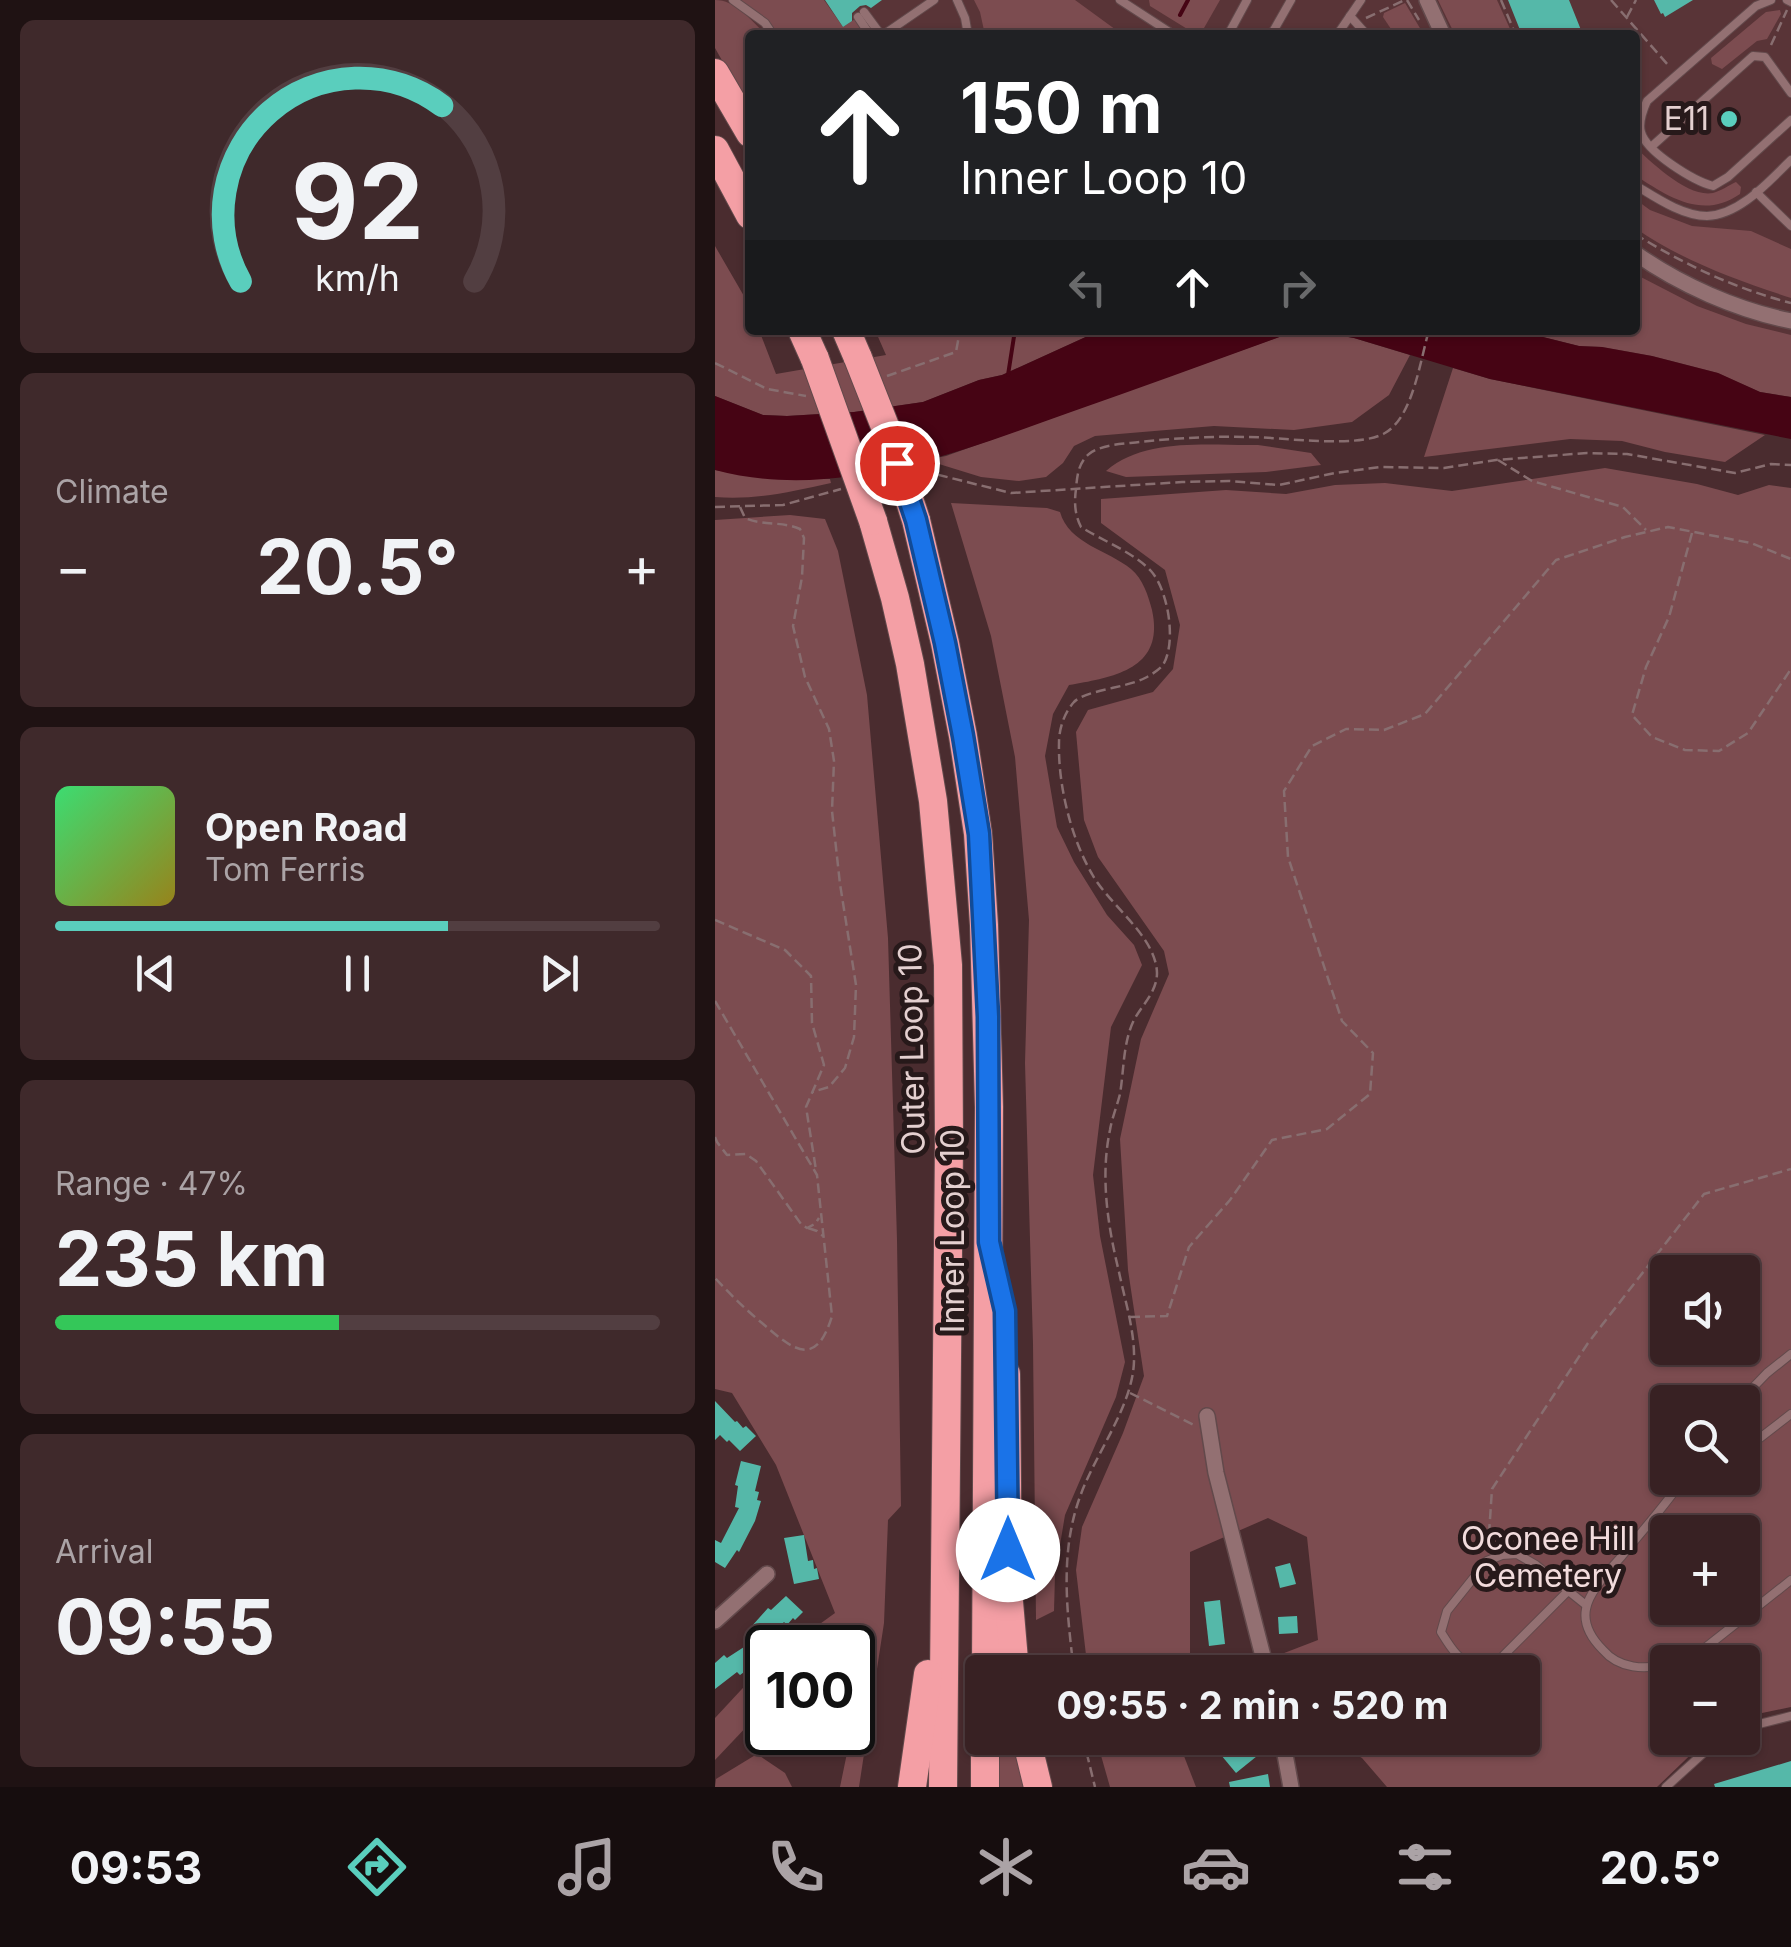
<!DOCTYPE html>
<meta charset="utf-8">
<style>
:root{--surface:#382123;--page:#3f292b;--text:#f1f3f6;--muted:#aba3a6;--line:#523e41;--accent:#5acebd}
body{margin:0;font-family:Inter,sans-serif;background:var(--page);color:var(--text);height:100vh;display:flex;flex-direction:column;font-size:38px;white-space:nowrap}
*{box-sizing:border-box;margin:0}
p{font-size:32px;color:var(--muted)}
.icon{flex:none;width:55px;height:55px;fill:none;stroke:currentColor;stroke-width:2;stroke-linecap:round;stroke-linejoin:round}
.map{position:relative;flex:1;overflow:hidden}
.drawer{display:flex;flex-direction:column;gap:20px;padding:20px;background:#1f1213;width:715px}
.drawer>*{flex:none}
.guide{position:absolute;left:30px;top:30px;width:895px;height:305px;border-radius:10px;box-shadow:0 2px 8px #0004,0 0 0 2px var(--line);background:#202124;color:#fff;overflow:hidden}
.tools{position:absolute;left:935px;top:1255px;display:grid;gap:20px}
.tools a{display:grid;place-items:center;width:110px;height:110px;border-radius:10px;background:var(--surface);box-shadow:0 2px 8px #0004,0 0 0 2px var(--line);font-size:50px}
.speed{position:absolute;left:30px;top:1625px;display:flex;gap:20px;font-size:50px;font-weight:700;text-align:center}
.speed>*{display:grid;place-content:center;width:130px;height:130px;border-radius:50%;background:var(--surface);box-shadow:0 2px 8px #0004,0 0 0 2px var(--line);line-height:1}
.speed .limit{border:5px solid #111;border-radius:15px;background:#fff;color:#111}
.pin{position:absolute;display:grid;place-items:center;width:85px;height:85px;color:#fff;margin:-42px;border:5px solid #fff;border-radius:50%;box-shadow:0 2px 10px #0007}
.me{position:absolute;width:110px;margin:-55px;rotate:0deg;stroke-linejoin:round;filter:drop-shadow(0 0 8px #0008)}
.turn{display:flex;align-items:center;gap:35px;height:210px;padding:0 50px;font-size:45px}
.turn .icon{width:130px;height:130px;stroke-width:2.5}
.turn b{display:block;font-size:70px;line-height:85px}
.lanes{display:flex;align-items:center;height:95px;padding:0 50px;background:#0003;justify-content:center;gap:50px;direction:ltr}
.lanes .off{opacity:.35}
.big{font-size:75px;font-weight:700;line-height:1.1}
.drawer .card{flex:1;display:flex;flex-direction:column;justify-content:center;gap:15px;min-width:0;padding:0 35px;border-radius:15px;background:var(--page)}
.drawer .dial{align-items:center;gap:0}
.dial svg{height:260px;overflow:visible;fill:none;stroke:var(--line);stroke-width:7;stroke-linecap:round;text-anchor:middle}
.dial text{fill:var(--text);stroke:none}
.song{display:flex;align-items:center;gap:30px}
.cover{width:120px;height:120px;border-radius:15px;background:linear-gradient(135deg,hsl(140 70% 55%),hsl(50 70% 35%))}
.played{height:10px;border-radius:5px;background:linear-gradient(90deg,var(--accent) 65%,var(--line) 65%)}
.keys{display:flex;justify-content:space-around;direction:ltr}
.heat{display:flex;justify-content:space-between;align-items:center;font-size:55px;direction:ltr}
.charge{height:15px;border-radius:8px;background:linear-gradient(90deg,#34c759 47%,var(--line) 0)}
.trip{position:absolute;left:250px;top:1655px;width:575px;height:100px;border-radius:10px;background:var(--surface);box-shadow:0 2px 8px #0004,0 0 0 2px var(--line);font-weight:700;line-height:100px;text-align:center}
.tabs{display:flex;height:160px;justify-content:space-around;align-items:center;background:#160d0e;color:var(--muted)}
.tabs .icon{width:70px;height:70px}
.tabs .selected{color:var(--accent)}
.tabs b{font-size:45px;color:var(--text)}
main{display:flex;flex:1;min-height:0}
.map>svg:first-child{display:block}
</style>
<main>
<section class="drawer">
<div class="card dial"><svg viewBox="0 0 100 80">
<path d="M14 69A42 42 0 1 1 86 69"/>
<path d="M14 69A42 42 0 0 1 76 15" stroke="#5acebd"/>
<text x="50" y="56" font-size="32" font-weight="700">92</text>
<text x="50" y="72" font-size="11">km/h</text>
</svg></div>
<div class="card"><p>Climate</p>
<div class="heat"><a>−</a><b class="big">20.5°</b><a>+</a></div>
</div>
<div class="card">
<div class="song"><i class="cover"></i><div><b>Open Road</b><p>Tom Ferris</p></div></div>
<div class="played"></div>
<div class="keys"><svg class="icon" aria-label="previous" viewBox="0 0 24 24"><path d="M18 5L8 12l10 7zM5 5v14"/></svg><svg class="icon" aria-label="pause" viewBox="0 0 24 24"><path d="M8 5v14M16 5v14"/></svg><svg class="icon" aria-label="next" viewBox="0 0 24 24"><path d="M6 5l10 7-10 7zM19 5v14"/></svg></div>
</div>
<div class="card"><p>Range · 47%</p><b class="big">235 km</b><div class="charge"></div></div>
<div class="card"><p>Arrival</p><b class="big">09:55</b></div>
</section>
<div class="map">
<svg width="1076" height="1787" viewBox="0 0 1076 1787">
<rect width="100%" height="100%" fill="#4a2c2f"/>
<path fill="#593437" d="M0,0H1076V397L800,330H920V35H35Z"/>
<g fill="#7c4c50" fill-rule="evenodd">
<path d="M0,0C21,0 37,21 51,35H35V110L0,48Z"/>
<path d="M21,0H109L128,27L140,19L150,35H63Z"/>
<path d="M259,0H360L408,35H270L265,12Z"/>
<path d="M434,0H505L485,35H482L435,6Z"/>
<path d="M723,0H782L796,31L786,35H740Z"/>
<path d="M690,3L709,35H680L668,17L669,13Z"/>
<path d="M1065,10L1066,14L1052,39L1042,41L1007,69L997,64L996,58L1046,16L1051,12Z"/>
<path d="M920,147C936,162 973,198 998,193C1006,191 1014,185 1021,182L1026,187L1025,194C988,220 953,197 920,175Z"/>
<path d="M920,199L935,210L977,226L1036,231L1076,249V298C1021,280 968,261 920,228Z"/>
<path d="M0,246L33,303L35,330H44L61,374L171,355L160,330H386L287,375L264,380L208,402L139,412L72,416L48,415L0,396Z"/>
<path d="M920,274L982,306L1031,324L1076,335V397L1045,392L1003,373L937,356L887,347L864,346L800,330H920Z"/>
<path d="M599,331L639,338L695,355L674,395L637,422L579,430L499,426L380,436L359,446L348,463L331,477L304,481L266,477L211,460L231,456L578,332Z"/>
<path d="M738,368L775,379L1050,435L1010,462L950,452L907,441L855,439L709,457Z"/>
<path d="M543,445L596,453L606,465L551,472L411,477L391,471C431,437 493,446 543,445Z"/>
<path d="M890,468L982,484L1023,495L1054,485L1076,488V1707L1028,1717V1662H952V1738H993L942,1787H672L647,1758L612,1738H808V1672H570L564,1655L603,1640L592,1537L553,1518L475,1552V1661L465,1672H373L361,1570L367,1527L408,1433L429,1376L413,1270L405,1139L426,1039L454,974L449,951L383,857L369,820L361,732L373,710L438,692L458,669L465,625L450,570L386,523V499L511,490L571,494L620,485L670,483L737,491ZM952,1272H1028V1348H952ZM952,1402H1028V1478H952ZM952,1532H1028V1608H952Z"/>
<path d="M0,470L51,478L115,479L116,483C75,492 42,500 0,497Z"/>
<path d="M236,503L332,508L345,512C354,544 393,550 416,569C428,579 433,595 437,610C450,669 399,677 354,685L338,714L330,756L342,827L359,862L392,915L419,945L427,965L396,1027L378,1175L385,1236L410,1362L401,1397L350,1515L340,1575L339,1611L321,1620L318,1344L310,1063L314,920L300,757L276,636Z"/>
<path d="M75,515L110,519L123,551L152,695L173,938L182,1240L186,1506L173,1520L169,1623L144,1787H125L144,1695L138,1688V1648L73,1647L120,1613L61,1465L17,1393L0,1389V520Z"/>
<path d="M52,1662V1705L0,1760V1718Z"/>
<path d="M279,1738H300L313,1787H279Z"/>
<path d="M381,1738H462L481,1787H395Z"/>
<path d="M42,1754L70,1773L77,1787H0L1,1779Z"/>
</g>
<path fill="#460414" d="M386,330H800L864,346L887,347L937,356L1003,373L1045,392L1076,397V439L775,379L639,338L599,331L578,332C504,359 430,386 356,412C244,452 120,502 0,470V396L48,415L72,416L139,412L208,402L264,380L287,375Z"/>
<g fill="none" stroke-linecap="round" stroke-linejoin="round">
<g stroke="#460414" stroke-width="4">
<path d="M465,15L473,0"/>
<path d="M293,375L300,330"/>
</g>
</g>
<g fill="#55b8a9">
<path d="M110,0H167L156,8L151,5L145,6L137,13V21L128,27Z"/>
<path d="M793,0H854L868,35H807Z"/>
<path d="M939,0H978L950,17L948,13L946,14Z"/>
<path d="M0,1401L20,1422L22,1421L28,1428L31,1426L41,1436L25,1451L14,1440L12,1442L5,1435L0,1440Z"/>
<path d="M26,1461L46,1466L40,1491L44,1492L42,1500L46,1501L40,1521L24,1552L22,1550L10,1568L0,1562V1540L6,1543L24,1508L20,1507L23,1486L20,1485Z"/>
<path d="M89,1535L93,1561L98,1560L99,1569L102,1568L104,1579L79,1584L69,1538Z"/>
<path d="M575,1563L581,1584L565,1588L560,1567Z"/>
<path d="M71,1596L88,1612L80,1620L78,1618L72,1625L69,1622L51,1641L36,1627L53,1608L56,1610Z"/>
<path d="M505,1600L510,1644L494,1646L489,1602Z"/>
<path d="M582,1616L583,1633L564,1634L563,1617Z"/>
<path d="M29,1647L43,1665L34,1672L32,1670L25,1675L22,1672L0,1689V1663L9,1655L12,1658Z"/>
<path d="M528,1738H535L547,1752L521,1773L506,1755Z"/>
<path d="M1076,1761V1787H1000L999,1784Z"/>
<path d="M553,1774L555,1787H515L514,1782Z"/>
</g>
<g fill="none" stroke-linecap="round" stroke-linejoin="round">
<g stroke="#62494b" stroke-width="10">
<g id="lane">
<path d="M18,0L50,23L58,35"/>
<path d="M242,0L250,18L253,35"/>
<path d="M405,0L459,35"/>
<path d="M1056,0L1041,6L932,101C928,110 923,122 926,132C931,152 979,181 998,186L1013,177L1076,120"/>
<path d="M1072,0L1076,2"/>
<path d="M149,12L166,35"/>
<path d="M635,16L652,35"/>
<path d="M143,17L155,35"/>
<path d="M168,35L219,0"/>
<path d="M513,35L532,0"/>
<path d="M556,35L576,0"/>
<path d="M622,35L646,0"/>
<path d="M936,147L1038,56L1050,57L1076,93"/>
<path d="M920,185C940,197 967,216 992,216C1025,215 1054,181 1076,160"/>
<path d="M1041,192L1076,226"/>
<path d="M1024,1402L1052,1373L1076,1354"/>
<path d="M1028,1451L1076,1414"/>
<path d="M964,1488L982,1478"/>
<path d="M853,1591L786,1658L772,1668C745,1663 740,1655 726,1632L732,1611L772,1561L787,1555L802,1554L821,1565L871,1605"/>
<path d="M957,1662L990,1648L1076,1580"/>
<path d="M952,1664C930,1670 904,1669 888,1650C877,1639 868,1625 871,1609C874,1591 894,1571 906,1557C927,1531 950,1506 969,1478"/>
<path d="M1028,1728L1076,1716"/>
<path d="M951,1787L1005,1738"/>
</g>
</g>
<g stroke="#62494b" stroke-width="18">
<g id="street">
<path d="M712,0L728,35"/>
<path d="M920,253C965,285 1022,310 1076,321"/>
<path d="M492,1416L501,1473L552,1672"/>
<path d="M0,1621L52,1574"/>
<path d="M567,1738L576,1787"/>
</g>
</g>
<g stroke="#62494b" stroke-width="30">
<g id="highway">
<path d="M0,73L35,133"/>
<path d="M0,150L35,215"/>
<path d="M87,330L100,359"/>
<path d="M131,330L143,358"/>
<path d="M201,520L230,643L248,736L263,834L269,925L274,1107L271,1672"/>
<path d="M158,521L180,598L195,664L218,801L233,965L234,1143L228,1787"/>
<path d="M291,1374L293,1590L300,1672"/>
<path d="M311,1738L323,1787"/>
<path d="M197,1787L213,1674"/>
<path d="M270,1787V1738"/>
</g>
</g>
<g stroke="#886e70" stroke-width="2.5" stroke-dasharray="10 5" stroke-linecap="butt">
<path d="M692,0L704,20"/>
<path d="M786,0L800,33L795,35"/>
<path d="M896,0L953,65"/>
<path d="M912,17L921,0"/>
<path d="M651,18L690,0"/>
<path d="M1056,45L1072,10"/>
<path d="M920,234C968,264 1021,289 1076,303"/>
<path d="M0,363L52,389L91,396"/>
<path d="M172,376L241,352L245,330"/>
<path d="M783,460L817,481L908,507L931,530"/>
<path d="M208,475L220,474L296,493L467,482L514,481L564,485L620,473L665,467L729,468L781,460L872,453L912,454L1020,473L1056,464L1076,465"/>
<path d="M0,507L68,505L126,489"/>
<path d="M25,507L30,518C49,526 67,521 85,529L89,538L87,577L78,626L90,677L114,729L119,761L117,811L125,884L141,985L139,1037L130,1068L114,1087L97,1092"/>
<path d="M977,533L954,617L931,667L917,715L937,737L970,750L1004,751L1033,733L1076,669"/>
<path d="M0,920L70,950L96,976L97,1023L109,1065L91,1107L101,1170"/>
<path d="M0,1001L102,1175L117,1316C101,1369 78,1350 47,1323C30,1309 15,1294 0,1278"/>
<path d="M0,1137L2,1142L12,1155L31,1154L41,1161L86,1224L92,1228L100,1224L104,1218"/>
<path d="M93,1228L102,1231L108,1236"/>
<path d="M415,1317L452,1316L474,1247L515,1200L557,1140L612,1129L655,1094L658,1053L627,1021L573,857L569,791L597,746L631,729L669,730L710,714L841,560L910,537L953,527L1036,543L1076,559"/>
<path d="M415,1393L479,1425"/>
<path d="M773,1549L777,1489L873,1343L989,1194L1076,1169"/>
<path d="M359,1672C352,1612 344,1552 366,1494C381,1453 418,1405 419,1361C420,1331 410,1301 404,1272C393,1227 385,1177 395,1130C397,1118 402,1106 405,1094C409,1070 408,1042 419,1020C427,1005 442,992 442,973C441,936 394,905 377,874C356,838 343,785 344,743C344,729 349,713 359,702C371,690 411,688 430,678C436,675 444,670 448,665C462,642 453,590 436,571C418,552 388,541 366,527C360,515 359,503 361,489C362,477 363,463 374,454C387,444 409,444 425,442C461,438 497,436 533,437C566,437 643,449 670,433C698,417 705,361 714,330"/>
<path d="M368,1738L380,1787"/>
</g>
<use href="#lane" stroke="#937072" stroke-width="8"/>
<use href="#street" stroke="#937072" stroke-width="15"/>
<use href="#highway" stroke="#f49fa5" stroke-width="28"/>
<g stroke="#62494b" stroke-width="30" stroke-linecap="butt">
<g id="highway-bridge">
<path d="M143,358L173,434L201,520"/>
<path d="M100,359L158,521"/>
</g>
</g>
<use href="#highway-bridge" stroke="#f49fa5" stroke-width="28"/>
</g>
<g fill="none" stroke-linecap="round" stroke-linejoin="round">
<g stroke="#114b97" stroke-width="25">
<path id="route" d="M182,463L201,520L230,643L248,736L264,834L273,1017L274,1242L290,1311L293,1550"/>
</g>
<use href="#route" stroke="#1a73e8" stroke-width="18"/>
</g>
<circle fill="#5acebd" stroke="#27191a" stroke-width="4" cx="1014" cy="119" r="10"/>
<g text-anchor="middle" stroke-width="10" stroke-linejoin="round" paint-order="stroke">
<g font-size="32" fill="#e4d0d0" stroke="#27191a" text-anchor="end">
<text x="994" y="130">E11</text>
</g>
<g font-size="32" fill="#e4d0d0" stroke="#27191a">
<text transform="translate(197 1049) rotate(-91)" y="11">Outer Loop 10</text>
<text transform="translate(238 1231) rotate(-90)" y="11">Inner Loop 10</text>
</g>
<g font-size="32" fill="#f2dbdc" stroke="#27191a">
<text x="833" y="1550">Oconee Hill<tspan x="833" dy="37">Cemetery</tspan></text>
</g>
</g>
</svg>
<div class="tools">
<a><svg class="icon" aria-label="sound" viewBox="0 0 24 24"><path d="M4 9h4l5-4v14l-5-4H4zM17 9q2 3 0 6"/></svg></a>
<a><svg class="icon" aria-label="search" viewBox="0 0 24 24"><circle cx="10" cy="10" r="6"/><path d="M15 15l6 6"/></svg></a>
<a>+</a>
<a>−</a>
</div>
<div class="speed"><div class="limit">100</div></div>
<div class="pin" style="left:182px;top:463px;background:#d93025"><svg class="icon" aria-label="arrive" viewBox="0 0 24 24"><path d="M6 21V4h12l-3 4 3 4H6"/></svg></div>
<svg class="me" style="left:293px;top:1550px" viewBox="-20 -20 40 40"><circle r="19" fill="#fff"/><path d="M0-13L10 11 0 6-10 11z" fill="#1a73e8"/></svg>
<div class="trip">09:55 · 2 min · 520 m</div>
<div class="guide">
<div class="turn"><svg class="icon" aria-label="ahead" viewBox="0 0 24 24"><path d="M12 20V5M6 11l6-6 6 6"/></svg><div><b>150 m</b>Inner Loop 10</div></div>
<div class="lanes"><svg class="icon off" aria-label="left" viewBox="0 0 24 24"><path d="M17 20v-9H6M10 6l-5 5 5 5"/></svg><svg class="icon" aria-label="ahead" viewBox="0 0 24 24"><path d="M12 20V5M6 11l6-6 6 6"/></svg><svg class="icon off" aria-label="right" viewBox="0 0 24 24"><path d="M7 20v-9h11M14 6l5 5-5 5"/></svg></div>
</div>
</div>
</main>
<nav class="tabs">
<b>09:53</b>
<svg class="icon selected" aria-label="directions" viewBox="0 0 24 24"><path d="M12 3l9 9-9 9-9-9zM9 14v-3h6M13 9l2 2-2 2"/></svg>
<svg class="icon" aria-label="music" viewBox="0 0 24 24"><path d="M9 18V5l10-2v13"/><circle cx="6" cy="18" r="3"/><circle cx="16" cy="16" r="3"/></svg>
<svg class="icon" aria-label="phone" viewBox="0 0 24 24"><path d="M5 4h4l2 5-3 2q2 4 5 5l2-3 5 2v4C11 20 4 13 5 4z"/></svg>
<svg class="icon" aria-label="climate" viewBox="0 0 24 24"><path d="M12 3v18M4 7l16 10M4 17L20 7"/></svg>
<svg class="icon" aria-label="car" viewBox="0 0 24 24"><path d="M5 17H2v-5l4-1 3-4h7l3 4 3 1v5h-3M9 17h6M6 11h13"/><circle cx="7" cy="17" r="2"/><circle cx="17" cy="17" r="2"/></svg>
<svg class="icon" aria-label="filters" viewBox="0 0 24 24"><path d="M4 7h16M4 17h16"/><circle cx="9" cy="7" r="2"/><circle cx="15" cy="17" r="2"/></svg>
<b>20.5°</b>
</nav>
